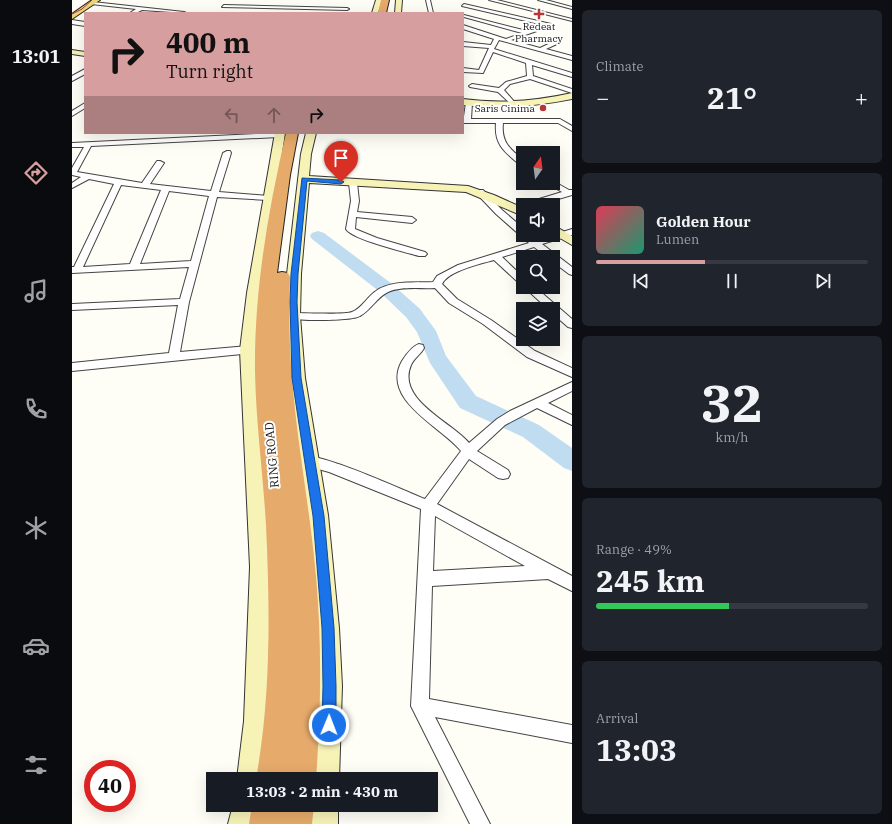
<!DOCTYPE html>
<meta charset="utf-8">
<style>
:root{--surface:#171b24;--page:#20242c;--text:#f1f3f6;--muted:#9ea1a6;--line:#363941;--accent:#d69e9f}
body{margin:0;font-family:"IBM Plex Serif",serif;background:var(--page);color:var(--text);height:100vh;display:flex;flex-direction:column;font-size:15px;white-space:nowrap}
*{box-sizing:border-box;margin:0}
p{font-size:13px;color:var(--muted)}
.icon{flex:none;width:22px;height:22px;fill:none;stroke:currentColor;stroke-width:2;stroke-linecap:round;stroke-linejoin:round}
.map{position:relative;flex:1;overflow:hidden}
.details{display:flex;flex-direction:column;gap:10px;padding:10px;background:#0d0f14;width:320px}
.details>*{flex:none}
.hud{position:absolute;left:12px;top:12px;width:380px;height:122px;border-radius:0px;box-shadow:0 4px 16px #0002;background:#d69e9f;color:#111;overflow:hidden}
.needle{width:26px;rotate:14deg}
.fabs{position:absolute;left:444px;top:146px;display:grid;gap:8px}
.fabs a{display:grid;place-items:center;width:44px;height:44px;border-radius:0px;background:var(--surface);box-shadow:0 4px 16px #0002;font-size:20px}
.speed{position:absolute;left:12px;top:760px;display:flex;gap:8px;font-size:20px;font-weight:700;text-align:center}
.speed>*{display:grid;place-content:center;width:52px;height:52px;border-radius:50%;background:var(--surface);box-shadow:0 4px 16px #0002;line-height:1}
.speed .limit{border:6px solid #d22;background:#fff;color:#111}
.pin{position:absolute;display:grid;place-items:center;width:34px;height:34px;color:#fff;margin:-41px -17px;border-radius:50% 50% 50% 0;rotate:-45deg;box-shadow:0 0 4px #0007}
.pin .icon{rotate:45deg}
.me{position:absolute;width:44px;margin:-22px;rotate:1deg;stroke-linejoin:round;filter:drop-shadow(0 0 3px #0008)}
.turn{display:flex;align-items:center;gap:14px;height:84px;padding:0 16px;font-size:18px}
.turn .icon{width:52px;height:52px;stroke-width:2.5}
.turn b{display:block;font-size:28px;line-height:34px}
.lanes{display:flex;align-items:center;height:38px;padding:0 16px;background:#0003;justify-content:center;gap:20px;direction:ltr}
.lanes .off{opacity:.35}
.big{font-size:30px;font-weight:800;line-height:1.1}
.details .card{flex:1;display:flex;flex-direction:column;justify-content:center;gap:6px;min-width:0;padding:0 14px;border-radius:6px;background:var(--page)}
.details .dial{align-items:center;gap:0}
.dial b{font-size:52px;line-height:1}
.song{display:flex;align-items:center;gap:12px}
.cover{width:48px;height:48px;border-radius:6px;background:linear-gradient(135deg,hsl(350 70% 55%),hsl(160 70% 35%))}
.played{height:4px;border-radius:2px;background:linear-gradient(90deg,var(--accent) 40%,var(--line) 40%)}
.keys{display:flex;justify-content:space-around;direction:ltr}
.heat{display:flex;justify-content:space-between;align-items:center;font-size:22px;direction:ltr}
.charge{height:6px;border-radius:3px;background:linear-gradient(90deg,#34c759 49%,var(--line) 0)}
.trip{position:absolute;left:134px;top:772px;width:232px;height:40px;border-radius:0px;background:var(--surface);box-shadow:0 4px 16px #0002;font-weight:800;line-height:40px;text-align:center}
main{display:flex;flex:1;min-height:0}
.menu{display:flex;flex-direction:column;width:72px;justify-content:space-around;align-items:center;background:#090b0e;color:var(--muted)}
.menu .icon{width:28px;height:28px}
.menu .active{color:var(--accent)}
.menu b{font-size:18px;color:var(--text)}
.map>svg:first-child{display:block}
</style>
<main>
<nav class="menu">
<b>13:01</b>
<svg class="icon active" aria-label="directions" viewBox="0 0 24 24"><path d="M12 3l9 9-9 9-9-9zM9 14v-3h6M13 9l2 2-2 2"/></svg>
<svg class="icon" aria-label="music" viewBox="0 0 24 24"><path d="M9 18V5l10-2v13"/><circle cx="6" cy="18" r="3"/><circle cx="16" cy="16" r="3"/></svg>
<svg class="icon" aria-label="phone" viewBox="0 0 24 24"><path d="M5 4h4l2 5-3 2q2 4 5 5l2-3 5 2v4C11 20 4 13 5 4z"/></svg>
<svg class="icon" aria-label="climate" viewBox="0 0 24 24"><path d="M12 3v18M4 7l16 10M4 17L20 7"/></svg>
<svg class="icon" aria-label="car" viewBox="0 0 24 24"><path d="M5 17H2v-5l4-1 3-4h7l3 4 3 1v5h-3M9 17h6M6 11h13"/><circle cx="7" cy="17" r="2"/><circle cx="17" cy="17" r="2"/></svg>
<svg class="icon" aria-label="filters" viewBox="0 0 24 24"><path d="M4 7h16M4 17h16"/><circle cx="9" cy="7" r="2"/><circle cx="15" cy="17" r="2"/></svg>
</nav>
<div class="map">
<svg width="500" height="824" viewBox="0 0 500 824">
<rect width="100%" height="100%" fill="#fefdf6"/>
<g fill="none" stroke-linecap="round" stroke-linejoin="round">
<path fill="#bfdcf1" fill-rule="evenodd" d="M246,231L252,233L320,284L348,309L364,331L374,356L404,396L467,425L500,448V471L492,468L451,437L388,408L358,363L345,332L334,317L308,292L240,239L238,236L240,233Z"/>
<g stroke="#444" stroke-width="2">
<g id="street">
<path d="M354,0H358L361,13H357Z"/>
<path d="M417,0H425L500,19V21Z"/>
<path d="M466,0H474L500,7V9Z"/>
<path d="M21,2L112,12L114,13L70,10L64,13H58L64,9L19,4Z"/>
<path d="M392,4L479,24V26L439,40L468,48L483,41H487V43L474,49L500,56V60L427,40L422,49L500,73V77L460,65L461,76L500,89V93L458,79L438,84L432,90L445,105L442,107L426,92L398,87L397,86L400,84L427,88L434,82L455,76L454,63L421,52L411,73L391,72V68L407,70L417,48L391,46V42L419,45L422,39L391,29V25L434,39L450,33L392,17V15L455,31L471,25L390,6Z"/>
<path d="M152,5L275,8L277,9L275,10L150,7Z"/>
<path d="M0,20L13,22V26L0,24Z"/>
<path d="M13,69V74L0,81V76Z"/>
<path d="M397,101L400,103L399,119H488L500,126V131L486,123H431C429,141 437,149 451,159V165H448C433,152 422,145 424,123H391L394,103Z"/>
<path d="M13,103V108L0,116V111Z"/>
<path d="M205,133L211,135L207,137L19,146L5,172L70,183L85,161H88L92,163L78,184L139,191L151,153L155,151H158L159,153L147,192L196,196L200,198L196,200L145,197L117,302L108,352L176,346L180,347L181,350L180,353L0,371V363L97,353L106,305L0,310V304L108,299L117,267L0,273V267H2L42,184L17,179L0,188V183L9,177L0,175V168L12,147H0V143ZM49,185L89,190L58,264L11,267ZM97,191L137,196L119,261L68,264Z"/>
<path d="M278,181H281L285,183L287,201L285,212L340,217L344,220L340,223L284,217L283,229L305,238L353,252L355,254L353,256H347C333,252 279,239 274,229L279,201L277,183Z"/>
<path d="M481,181L497,190H500V195L466,205H453L454,203L490,192L478,185L477,183H481Z"/>
<path d="M405,190H411L430,210L451,228V235H459L465,240L500,229V235L470,244L500,267V275L497,274L481,262V257H475L462,247L430,257L451,277V285L448,284L422,260C408,264 376,271 370,284L385,299L419,320L463,351L500,368V377L455,357L411,324L377,303L363,288C348,289 330,286 316,292C305,297 299,310 288,316C280,321 228,321 217,318L216,316L217,314L221,313C232,313 273,315 280,312C290,308 295,297 304,291C319,280 343,283 361,282L365,276L386,265L457,243L424,214L405,194Z"/>
<path d="M452,287H463L500,319V328L496,327L481,314V309H476Z"/>
<path d="M347,344L351,345L352,348C349,354 342,358 339,365C324,400 380,422 397,443L425,419L438,411L500,382V391L476,403L500,415V425L465,408L433,425L405,451L436,470L438,474L436,478L431,479L426,478L397,459L365,504L500,576V591L476,579L360,586L357,699L500,725V743L363,717L418,824H398L339,706L349,509L257,472L232,465L231,461L232,457C248,452 333,491 353,499L389,451C370,427 308,400 330,361C334,355 340,346 347,344ZM363,516L453,566L361,571Z"/>
</g>
</g>
<g stroke="#333" stroke-width="2">
<g id="secondary">
<path d="M304,0H310L306,13H300Z"/>
<path d="M324,0H330L329,13H323Z"/>
<path d="M0,50L13,52V56L0,54Z"/>
<path d="M500,93V99C464,106 428,110 391,105V99C428,104 464,101 500,93Z"/>
<path d="M203,133H213L189,293L184,350L198,567L196,721L191,779H165L172,721L178,567L168,350L175,293Z"/>
<path d="M234,133H244L239,154L237,176L396,186L422,195L451,208V216L394,192L237,183L229,274L228,316L233,378L256,515L267,628L270,686L267,779H241L246,686L245,628L236,515L217,378L214,316L215,274L229,154Z"/>
<path d="M481,225L500,236V245L481,234Z"/>
<path d="M161,805H187L184,824H156Z"/>
<path d="M240,805H266V824H238Z"/>
</g>
</g>
<g stroke="#222" stroke-width="2">
<path id="primary" d="M20,0H28L0,19V14Z"/>
</g>
<g stroke="#222" stroke-width="2">
<g id="highway">
<path d="M309,0H317L314,13H306Z"/>
<path d="M214,133H226L218,175L205,273L210,272L216,273L218,277C217,311 217,344 220,377C225,444 238,509 244,576C250,644 249,711 244,779H184C199,696 198,610 194,525C191,474 184,423 183,372C182,291 196,211 214,133Z"/>
<path d="M180,805H242L240,824H177Z"/>
</g>
</g>
<use href="#street" fill="#fff" fill-rule="evenodd"/>
<use href="#secondary" fill="#f7f3b7" fill-rule="evenodd"/>
<use href="#primary" fill="#ebd578" fill-rule="evenodd"/>
<use href="#highway" fill="#e6aa6b" fill-rule="evenodd"/>
<path stroke="#b43635" stroke-width="1" d="M0,14L10,9L20,0"/>
</g>
<path fill="#1a73e8" stroke="#114b97" d="M230,178L269,180L272,182L269,184L235,181L226,274L225,302L229,378L252,516L262,628L264,686V725L262,730L257,732L252,730L250,725L251,686L250,628L241,516L220,378L218,302L219,274Z"/>
<g fill="#b43635" stroke="#fff" stroke-width="1.5">
<path d="M465 8h4v4h4v4h-4v4h-4v-4h-4v-4h4z"/>
<circle cx="471" cy="108" r="4"/>
</g>
<g text-anchor="middle" stroke-width="4" stroke-linejoin="round" paint-order="stroke">
<g font-size="10" fill="#111" stroke="#fff">
<text x="467" y="30">Redeat<tspan x="467" dy="12">Pharmacy</tspan></text>
<text x="463" y="112" text-anchor="end">Saris Cinima</text>
</g>
<g font-size="12" fill="#111" stroke="#fff">
<text transform="translate(200 455) rotate(-95)" y="4">RING ROAD</text>
</g>
</g>
</svg>
<div class="fabs">
<a><svg class="needle" viewBox="-14 -14 28 28"><path d="M0-13l5 13h-10z" fill="#e53935"/><path d="M0 13l5-13h-10z" fill="#9ea1a6"/></svg></a>
<a><svg class="icon" aria-label="sound" viewBox="0 0 24 24"><path d="M4 9h4l5-4v14l-5-4H4zM17 9q2 3 0 6"/></svg></a>
<a><svg class="icon" aria-label="search" viewBox="0 0 24 24"><circle cx="10" cy="10" r="6"/><path d="M15 15l6 6"/></svg></a>
<a><svg class="icon" aria-label="layers" viewBox="0 0 24 24"><path d="M12 4l9 5-9 5-9-5zM3 14l9 5 9-5"/></svg></a>
</div>
<div class="speed"><div class="limit">40</div></div>
<div class="pin" style="left:269px;top:182px;background:#d93025"><svg class="icon" aria-label="arrive" viewBox="0 0 24 24"><path d="M6 21V4h12l-3 4 3 4H6"/></svg></div>
<svg class="me" style="left:257px;top:725px" viewBox="-20 -20 40 40"><circle r="17" fill="#1a73e8" stroke="#fff" stroke-width="3"/><path d="M0-11L8 9 0 5-8 9z" fill="#fff"/></svg>
<div class="trip">13:03 · 2 min · 430 m</div>
<div class="hud">
<div class="turn"><svg class="icon" aria-label="right" viewBox="0 0 24 24"><path d="M7 20v-9h11M14 6l5 5-5 5"/></svg><div><b>400 m</b>Turn right</div></div>
<div class="lanes"><svg class="icon off" aria-label="left" viewBox="0 0 24 24"><path d="M17 20v-9H6M10 6l-5 5 5 5"/></svg><svg class="icon off" aria-label="ahead" viewBox="0 0 24 24"><path d="M12 20V5M6 11l6-6 6 6"/></svg><svg class="icon" aria-label="right" viewBox="0 0 24 24"><path d="M7 20v-9h11M14 6l5 5-5 5"/></svg></div>
</div>
</div>
<section class="details">
<div class="card"><p>Climate</p>
<div class="heat"><a>−</a><b class="big">21°</b><a>+</a></div>
</div>
<div class="card">
<div class="song"><i class="cover"></i><div><b>Golden Hour</b><p>Lumen</p></div></div>
<div class="played"></div>
<div class="keys"><svg class="icon" aria-label="previous" viewBox="0 0 24 24"><path d="M18 5L8 12l10 7zM5 5v14"/></svg><svg class="icon" aria-label="pause" viewBox="0 0 24 24"><path d="M8 5v14M16 5v14"/></svg><svg class="icon" aria-label="next" viewBox="0 0 24 24"><path d="M6 5l10 7-10 7zM19 5v14"/></svg></div>
</div>
<div class="card dial"><b>32</b><p>km/h</p></div>
<div class="card"><p>Range · 49%</p><b class="big">245 km</b><div class="charge"></div></div>
<div class="card"><p>Arrival</p><b class="big">13:03</b></div>
</section>
</main>
